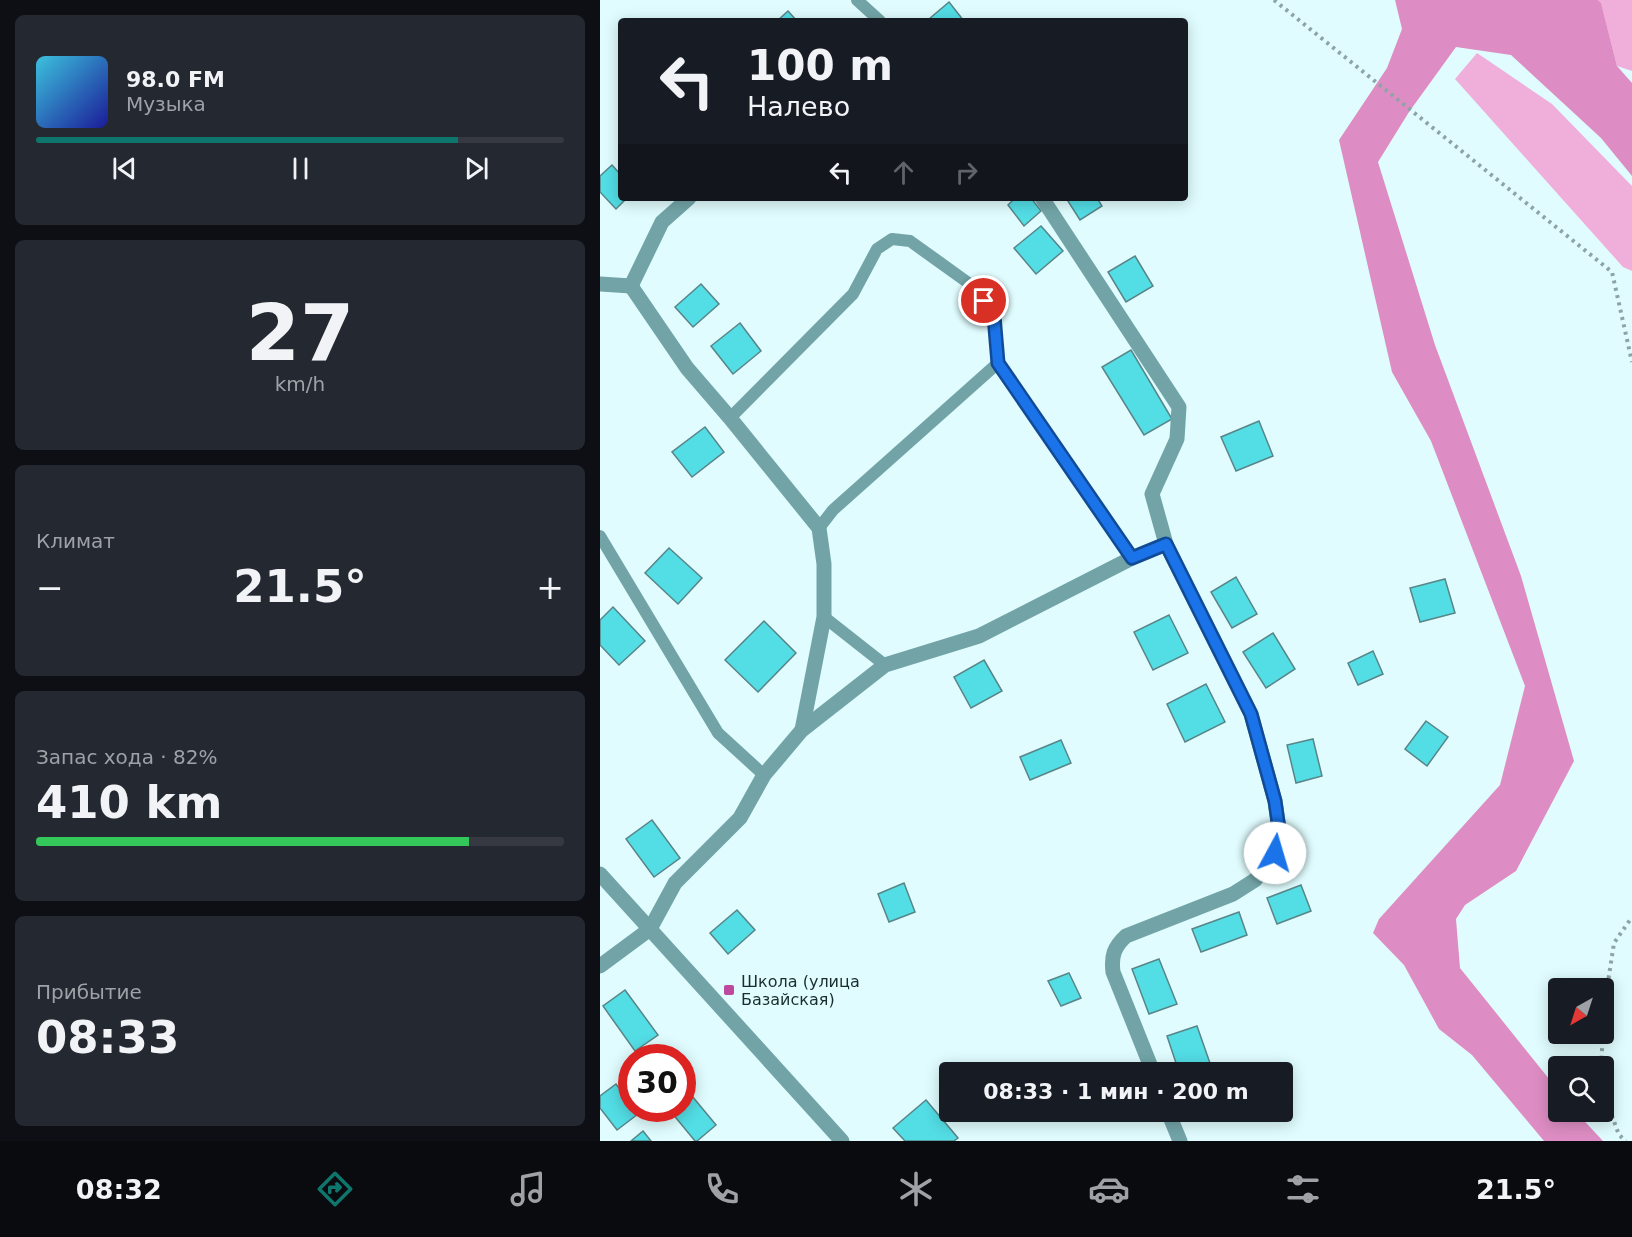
<!DOCTYPE html>
<html lang="ru">
<meta charset="utf-8">
<style>
:root{--surface:#171b24;--page:#242831;--text:#f1f3f6;--muted:#9ea1a6;--line:#363941;--accent:#0f766e}
body{margin:0;font-family:"DejaVu Sans",sans-serif;background:var(--page);color:var(--text);height:100vh;display:flex;flex-direction:column;font-size:22px;white-space:nowrap}
*{box-sizing:border-box;margin:0}
p{font-size:20px;color:var(--muted)}
.icon{flex:none;width:33px;height:33px;fill:none;stroke:currentColor;stroke-width:2;stroke-linecap:round;stroke-linejoin:round}
.map{position:relative;flex:1;overflow:hidden}
.panel{display:flex;flex-direction:column;gap:15px;padding:15px;background:#0d0f14;width:600px}
.panel>*{flex:none}
.banner{position:absolute;left:18px;top:18px;width:570px;height:183px;border-radius:6px;box-shadow:0 3px 15px #0003;background:#171b24;color:var(--text);overflow:hidden}
.needle{width:39px;rotate:219deg}
.fabs{position:absolute;left:948px;top:978px;display:grid;gap:12px}
.fabs a{display:grid;place-items:center;width:66px;height:66px;border-radius:6px;background:var(--surface);box-shadow:0 3px 15px #0003;font-size:30px}
.speed{position:absolute;left:18px;top:1044px;display:flex;gap:12px;font-size:30px;font-weight:700;text-align:center}
.speed>*{display:grid;place-content:center;width:78px;height:78px;border-radius:50%;background:var(--surface);box-shadow:0 3px 15px #0003;line-height:1}
.speed .limit{border:9px solid #d22;background:#fff;color:#111}
.pin{position:absolute;display:grid;place-items:center;width:51px;height:51px;color:#fff;margin:-26px;border:3px solid #fff;border-radius:50%;box-shadow:0 2px 6px #0007}
.me{position:absolute;width:66px;margin:-33px;rotate:6deg;stroke-linejoin:round;filter:drop-shadow(0 0 4px #0008)}
.turn{display:flex;align-items:center;gap:21px;height:126px;padding:0 30px;font-size:27px}
.turn .icon{width:78px;height:78px;stroke-width:2.5}
.turn b{display:block;font-size:42px;line-height:51px}
.lanes{display:flex;align-items:center;height:57px;padding:0 30px;background:#0003;justify-content:center;gap:30px;direction:ltr}
.lanes .off{opacity:.35}
.big{font-size:45px;font-weight:600;line-height:1.1}
.panel .card{flex:1;display:flex;flex-direction:column;justify-content:center;gap:9px;min-width:0;padding:0 21px;border-radius:9px;background:var(--page)}
.panel .dial{align-items:center;gap:0}
.dial b{font-size:78px;line-height:1}
.song{display:flex;align-items:center;gap:18px}
.cover{width:72px;height:72px;border-radius:9px;background:linear-gradient(135deg,hsl(190 70% 55%),hsl(240 70% 35%))}
.played{height:6px;border-radius:3px;background:linear-gradient(90deg,var(--accent) 80%,var(--line) 80%)}
.keys{display:flex;justify-content:space-around;direction:ltr}
.heat{display:flex;justify-content:space-between;align-items:center;font-size:33px;direction:ltr}
.charge{height:9px;border-radius:4px;background:linear-gradient(90deg,#34c759 82%,var(--line) 0)}
.trip{position:absolute;left:339px;top:1062px;width:354px;height:60px;border-radius:6px;background:var(--surface);box-shadow:0 3px 15px #0003;font-weight:600;line-height:60px;text-align:center}
.dock{display:flex;height:96px;justify-content:space-around;align-items:center;background:#090b0e;color:var(--muted)}
.dock .icon{width:42px;height:42px}
.dock .active{color:var(--accent)}
.dock b{font-size:27px;color:var(--text)}
main{display:flex;flex:1;min-height:0}
.map>svg:first-child{display:block}
</style>
<main>
<section class="panel">
<div class="card">
<div class="song"><i class="cover"></i><div><b>98.0 FM</b><p>Музыка</p></div></div>
<div class="played"></div>
<div class="keys"><svg class="icon" aria-label="previous" viewBox="0 0 24 24"><path d="M18 5L8 12l10 7zM5 5v14"/></svg><svg class="icon" aria-label="pause" viewBox="0 0 24 24"><path d="M8 5v14M16 5v14"/></svg><svg class="icon" aria-label="next" viewBox="0 0 24 24"><path d="M6 5l10 7-10 7zM19 5v14"/></svg></div>
</div>
<div class="card dial"><b>27</b><p>km/h</p></div>
<div class="card"><p>Климат</p>
<div class="heat"><a>−</a><b class="big">21.5°</b><a>+</a></div>
</div>
<div class="card"><p>Запас хода · 82%</p><b class="big">410 km</b><div class="charge"></div></div>
<div class="card"><p>Прибытие</p><b class="big">08:33</b></div>
</section>
<div class="map">
<svg width="1032" height="1141" viewBox="0 0 1032 1141">
<rect width="100%" height="100%" fill="#e0fcfe"/>
<g fill="#f0afda">
<path d="M998,0H1032V71L1017,66L1001,4Z"/>
<path d="M877,53L952,104L1032,186V271L1023,267L855,79Z"/>
</g>
<path fill="#dd8dc3" d="M795,0H998L1001,3L1017,66L1032,83V176L1001,138L911,55L856,47L809,112L778,162L835,345L921,576L974,761L916,871L865,905L856,919L860,968L958,1090V1112H976L1003,1141H944L872,1055L839,1029L804,965L773,933L779,919L900,785L925,686L831,441L792,372L739,140L787,68L802,29Z"/>
<g fill="#53dde5" stroke="#588588" stroke-width="1.5">
<path d="M349,2L364,21H331L329,19Z"/>
<path d="M188,11L197,21H177Z"/>
<path d="M12,165L21,175V198H27L16,209L0,192V176Z"/>
<path d="M415,198H431L441,211L424,226L408,205Z"/>
<path d="M466,198H497L502,206L480,220Z"/>
<path d="M441,226L463,251L436,274L414,248Z"/>
<path d="M535,256L553,286L526,302L508,272Z"/>
<path d="M101,284L119,304L93,327L75,307Z"/>
<path d="M140,323L161,351L133,374L111,346Z"/>
<path d="M531,350L572,419L544,435L502,367Z"/>
<path d="M659,421L673,456L636,471L621,437Z"/>
<path d="M105,427L124,452L92,477L72,452Z"/>
<path d="M69,548L102,578L78,604L45,573Z"/>
<path d="M636,577L657,614L632,628L611,592Z"/>
<path d="M845,579L855,613L820,622L810,588Z"/>
<path d="M13,607L45,641L19,665L0,645V620Z"/>
<path d="M569,615L588,653L553,670L534,632Z"/>
<path d="M164,621L196,653L158,692L125,660Z"/>
<path d="M673,633L695,669L666,688L643,652Z"/>
<path d="M773,651L783,674L758,685L748,663Z"/>
<path d="M384,660L402,691L371,708L354,677Z"/>
<path d="M606,684L625,722L585,742L567,704Z"/>
<path d="M826,721L848,737L827,766L805,749Z"/>
<path d="M713,739L722,776L696,783L687,745Z"/>
<path d="M461,740L471,763L430,780L420,757Z"/>
<path d="M52,820L80,858L54,877L26,839Z"/>
<path d="M304,883L315,912L289,922L278,894Z"/>
<path d="M701,885L711,911L677,924L667,898Z"/>
<path d="M137,910L155,930L128,954L110,933Z"/>
<path d="M639,912L647,935L601,952L592,929Z"/>
<path d="M559,959L577,1004L549,1014L532,969Z"/>
<path d="M469,973L481,998L461,1006L448,981Z"/>
<path d="M25,990L58,1035L35,1051L3,1006Z"/>
<path d="M597,1026L611,1066L592,1072H579L567,1036Z"/>
<path d="M16,1084L32,1106V1108L38,1114L17,1130L0,1108V1096Z"/>
<path d="M92,1096L116,1125L97,1141H95L72,1113L78,1108H82V1105Z"/>
<path d="M326,1100L358,1138L354,1141H305L293,1128Z"/>
<path d="M43,1131L51,1141H31Z"/>
</g>
<g fill="none" stroke-linecap="round" stroke-linejoin="round">
<g stroke="#8ca4a6" stroke-width="4" stroke-dasharray="3 4.5" stroke-linecap="butt">
<path d="M674,0L1012,272L1032,362"/>
<path d="M1004,1008L1014,943L1032,917"/>
<path d="M1001,1066L1003,1034"/>
<path d="M1004,1094L1019,1135L1026,1141"/>
</g>
<g stroke="#72a4a7" stroke-width="12">
<path d="M257,0L280,21"/>
<path d="M398,363L532,558"/>
<path d="M130,418L253,294L277,249L292,239L310,241L374,287L394,316L398,363L233,510L219,528"/>
<path d="M0,536L118,733L164,775"/>
<path d="M224,617L285,665"/>
</g>
<g stroke="#72a4a7" stroke-width="15">
<path d="M0,284L31,286L62,222L89,198"/>
<path d="M31,286L87,368L130,418L219,528L224,564V617L202,730"/>
<path d="M0,874L242,1141"/>
<path d="M0,966L50,929L75,883L140,818L164,775L202,730L285,665L379,636L532,558L566,544L552,494L577,439L579,407L442,198"/>
<path d="M553,1072L513,972C511,956 514,947 526,936L633,894L655,880L675,853L679,829L675,801L651,714L566,544"/>
<path d="M568,1112L580,1141"/>
</g>
</g>
<g fill="none" stroke-linecap="round" stroke-linejoin="round">
<g stroke="#114b97" stroke-width="15">
<path id="route" d="M384,301L394,316L398,363L532,558L566,544L651,714L675,801L679,829L675,853"/>
</g>
<use href="#route" stroke="#1a73e8" stroke-width="10"/>
</g>
<rect fill="#bf489f" stroke="#e0fcfe" stroke-width="2" x="123" y="984" width="12" height="12" rx="3"/>
<g text-anchor="middle" stroke-width="6" stroke-linejoin="round" paint-order="stroke">
<g font-size="16" fill="#1a2d2e" stroke="#e0fcfe" text-anchor="start">
<text x="141" y="987">Школа (улица<tspan x="141" dy="18">Базайская)</tspan></text>
</g>
</g>
</svg>
<div class="fabs">
<a><svg class="needle" viewBox="-14 -14 28 28"><path d="M0-13l5 13h-10z" fill="#e53935"/><path d="M0 13l5-13h-10z" fill="#9ea1a6"/></svg></a>
<a><svg class="icon" aria-label="search" viewBox="0 0 24 24"><circle cx="10" cy="10" r="6"/><path d="M15 15l6 6"/></svg></a>
</div>
<div class="speed"><div class="limit">30</div></div>
<div class="pin" style="left:384px;top:301px;background:#d93025"><svg class="icon" aria-label="arrive" viewBox="0 0 24 24"><path d="M6 21V4h12l-3 4 3 4H6"/></svg></div>
<svg class="me" style="left:675px;top:853px" viewBox="-20 -20 40 40"><circle r="19" fill="#fff"/><path d="M0-13L10 11 0 6-10 11z" fill="#1a73e8"/></svg>
<div class="trip">08:33 · 1 мин · 200 m</div>
<div class="banner">
<div class="turn"><svg class="icon" aria-label="left" viewBox="0 0 24 24"><path d="M17 20v-9H6M10 6l-5 5 5 5"/></svg><div><b>100 m</b>Налево</div></div>
<div class="lanes"><svg class="icon" aria-label="left" viewBox="0 0 24 24"><path d="M17 20v-9H6M10 6l-5 5 5 5"/></svg><svg class="icon off" aria-label="ahead" viewBox="0 0 24 24"><path d="M12 20V5M6 11l6-6 6 6"/></svg><svg class="icon off" aria-label="right" viewBox="0 0 24 24"><path d="M7 20v-9h11M14 6l5 5-5 5"/></svg></div>
</div>
</div>
</main>
<nav class="dock">
<b>08:32</b>
<svg class="icon active" aria-label="directions" viewBox="0 0 24 24"><path d="M12 3l9 9-9 9-9-9zM9 14v-3h6M13 9l2 2-2 2"/></svg>
<svg class="icon" aria-label="music" viewBox="0 0 24 24"><path d="M9 18V5l10-2v13"/><circle cx="6" cy="18" r="3"/><circle cx="16" cy="16" r="3"/></svg>
<svg class="icon" aria-label="phone" viewBox="0 0 24 24"><path d="M5 4h4l2 5-3 2q2 4 5 5l2-3 5 2v4C11 20 4 13 5 4z"/></svg>
<svg class="icon" aria-label="climate" viewBox="0 0 24 24"><path d="M12 3v18M4 7l16 10M4 17L20 7"/></svg>
<svg class="icon" aria-label="car" viewBox="0 0 24 24"><path d="M5 17H2v-5l4-1 3-4h7l3 4 3 1v5h-3M9 17h6M6 11h13"/><circle cx="7" cy="17" r="2"/><circle cx="17" cy="17" r="2"/></svg>
<svg class="icon" aria-label="filters" viewBox="0 0 24 24"><path d="M4 7h16M4 17h16"/><circle cx="9" cy="7" r="2"/><circle cx="15" cy="17" r="2"/></svg>
<b>21.5°</b>
</nav>
